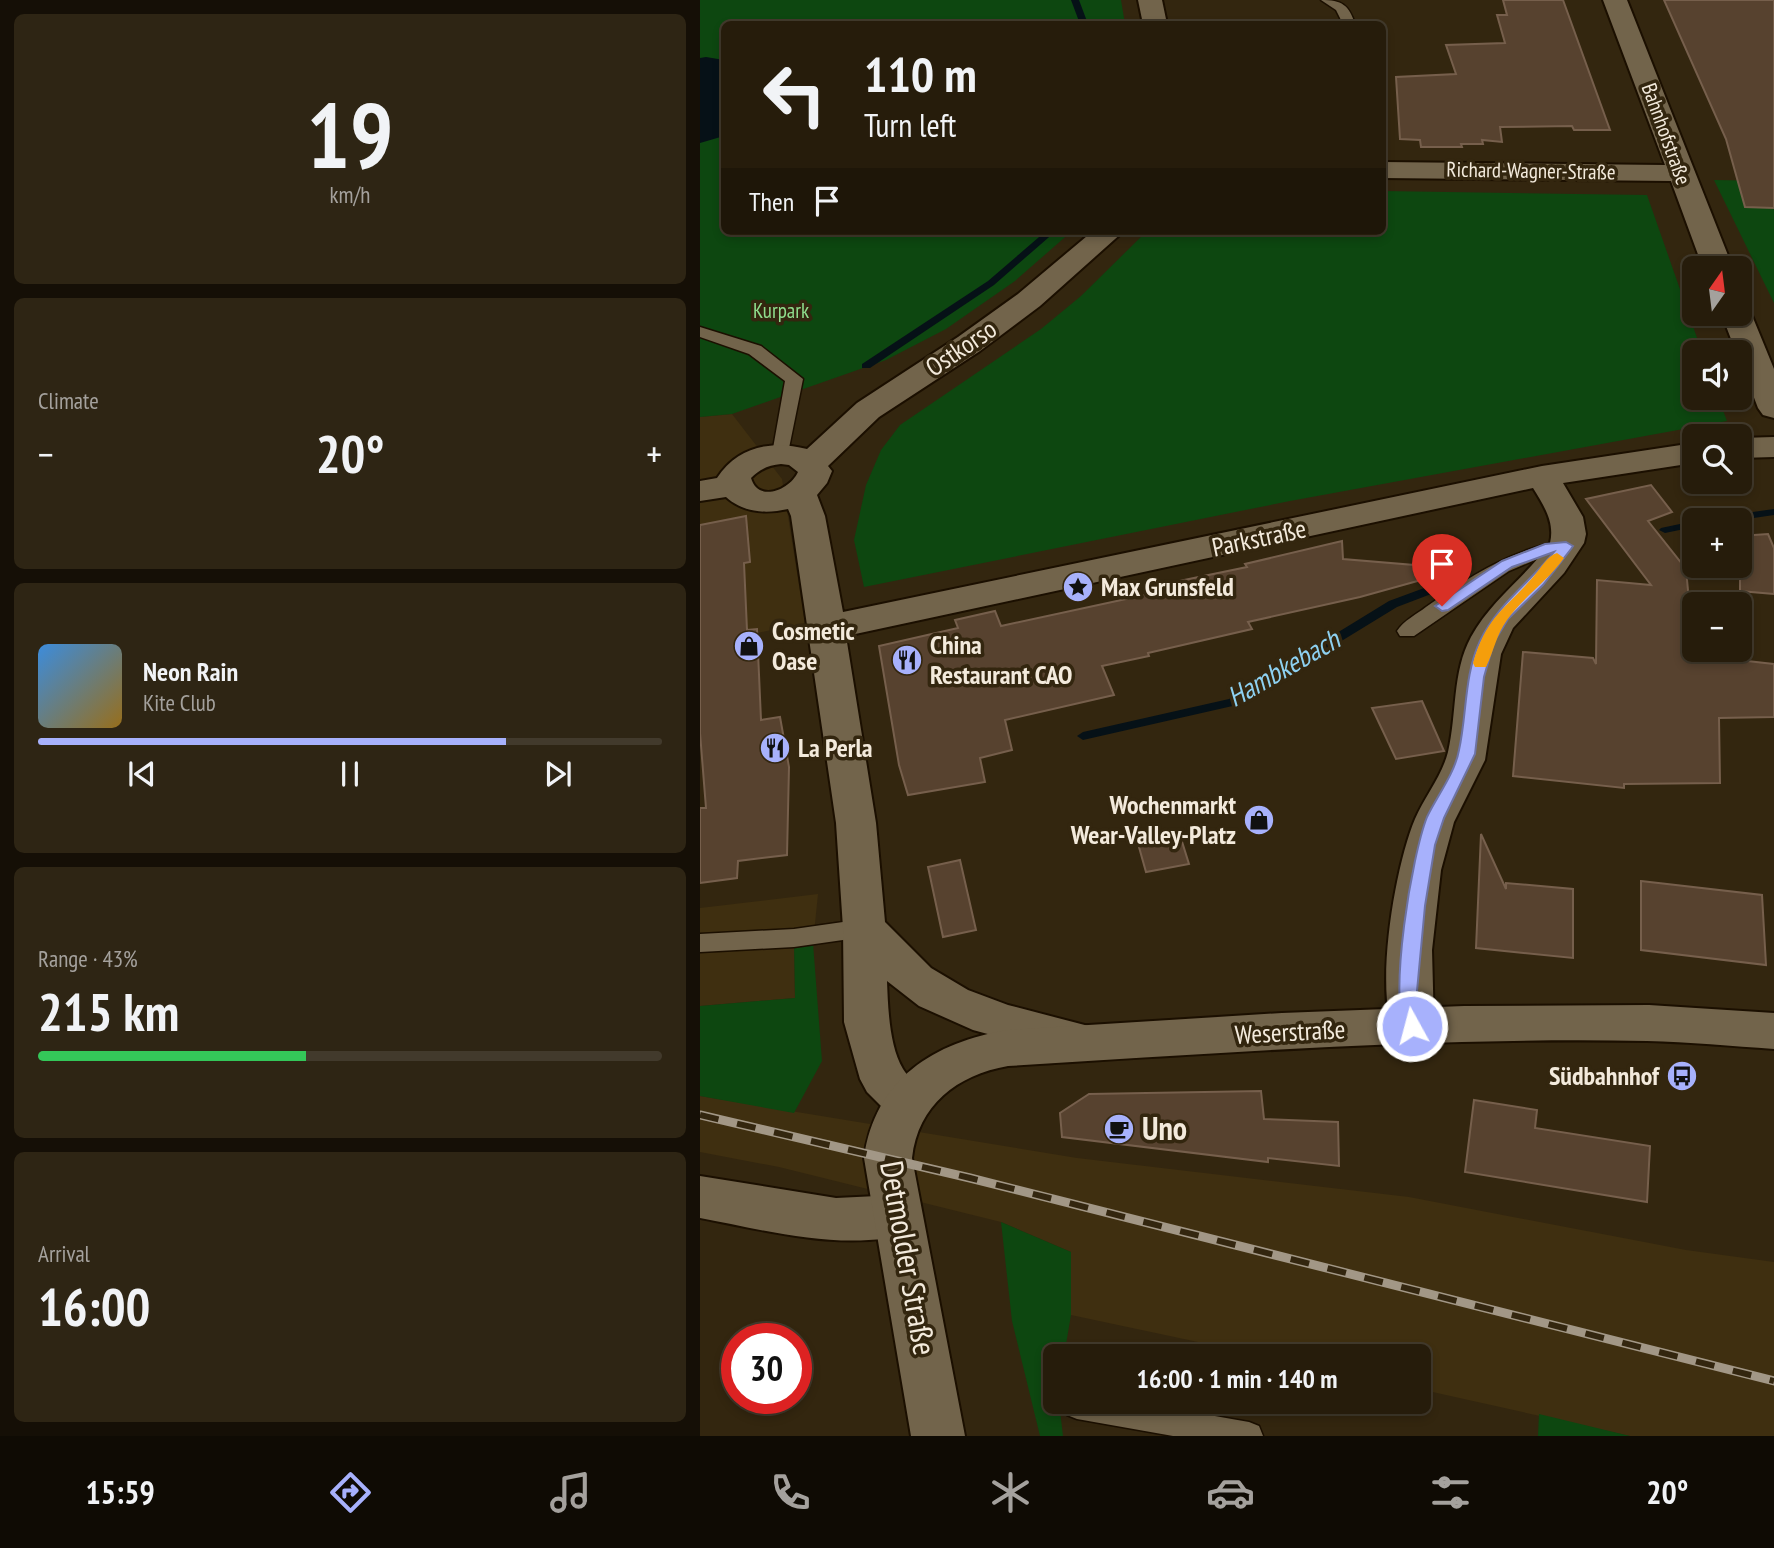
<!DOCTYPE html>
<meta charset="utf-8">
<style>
:root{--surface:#261c0b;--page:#2e2514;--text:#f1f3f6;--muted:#a4a19d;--line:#423a2c;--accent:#a7b1fc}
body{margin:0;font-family:"PT Sans Narrow",sans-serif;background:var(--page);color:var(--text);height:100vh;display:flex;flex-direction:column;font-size:26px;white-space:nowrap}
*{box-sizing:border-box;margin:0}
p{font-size:23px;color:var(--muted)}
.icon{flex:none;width:38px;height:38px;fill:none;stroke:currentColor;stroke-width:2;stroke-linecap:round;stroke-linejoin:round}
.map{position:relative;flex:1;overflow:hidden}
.details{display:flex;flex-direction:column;gap:14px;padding:14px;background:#150f06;width:700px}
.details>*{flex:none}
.banner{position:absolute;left:21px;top:21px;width:665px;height:214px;border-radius:10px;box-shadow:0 4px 10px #0003,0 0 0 2px var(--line);background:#261c0b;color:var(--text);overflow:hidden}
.needle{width:46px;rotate:14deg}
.fabs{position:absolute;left:982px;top:256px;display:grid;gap:14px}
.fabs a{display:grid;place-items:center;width:70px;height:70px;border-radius:10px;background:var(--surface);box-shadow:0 4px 10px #0003,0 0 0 2px var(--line);font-size:35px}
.speed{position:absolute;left:21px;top:1323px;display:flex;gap:14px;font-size:35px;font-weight:700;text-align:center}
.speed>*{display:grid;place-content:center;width:91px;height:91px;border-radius:50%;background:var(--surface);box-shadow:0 4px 10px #0003,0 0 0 2px var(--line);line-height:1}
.speed .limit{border:10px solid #d22;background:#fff;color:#111}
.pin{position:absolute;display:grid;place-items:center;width:60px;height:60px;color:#fff;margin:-72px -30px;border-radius:50% 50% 50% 0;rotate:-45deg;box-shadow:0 0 7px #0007}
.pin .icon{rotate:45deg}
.me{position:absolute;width:77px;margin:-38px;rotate:353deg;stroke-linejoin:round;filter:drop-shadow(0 0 5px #0008)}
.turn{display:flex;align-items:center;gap:24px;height:147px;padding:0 28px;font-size:32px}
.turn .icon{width:91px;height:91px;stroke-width:2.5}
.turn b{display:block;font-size:49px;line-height:60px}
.then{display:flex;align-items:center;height:66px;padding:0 28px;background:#0003;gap:14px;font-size:26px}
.big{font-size:52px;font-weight:800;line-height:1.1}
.details .tile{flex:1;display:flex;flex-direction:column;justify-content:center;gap:10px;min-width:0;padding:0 24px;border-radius:10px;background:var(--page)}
.details .dial{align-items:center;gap:0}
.dial b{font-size:91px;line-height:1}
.song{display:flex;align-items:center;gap:21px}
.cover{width:84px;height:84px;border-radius:10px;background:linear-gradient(135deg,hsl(210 70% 55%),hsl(40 70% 35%))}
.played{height:7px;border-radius:4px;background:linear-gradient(90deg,var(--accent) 75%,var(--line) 75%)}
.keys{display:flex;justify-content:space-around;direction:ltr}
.heat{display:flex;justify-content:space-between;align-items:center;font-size:38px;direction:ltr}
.charge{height:10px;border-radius:5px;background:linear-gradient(90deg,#34c759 43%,var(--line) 0)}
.trip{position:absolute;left:343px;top:1344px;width:388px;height:70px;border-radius:10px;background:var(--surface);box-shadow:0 4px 10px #0003,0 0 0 2px var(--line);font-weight:800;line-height:70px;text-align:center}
.tabs{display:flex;height:112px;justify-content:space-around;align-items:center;background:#0f0b04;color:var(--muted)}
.tabs .icon{width:49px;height:49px}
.tabs .on{color:var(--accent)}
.tabs b{font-size:32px;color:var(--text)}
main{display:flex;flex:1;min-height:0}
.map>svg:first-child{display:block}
</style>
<main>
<section class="details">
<div class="tile dial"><b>19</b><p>km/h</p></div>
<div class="tile"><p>Climate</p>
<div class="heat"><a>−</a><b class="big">20°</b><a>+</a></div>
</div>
<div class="tile">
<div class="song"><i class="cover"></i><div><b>Neon Rain</b><p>Kite Club</p></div></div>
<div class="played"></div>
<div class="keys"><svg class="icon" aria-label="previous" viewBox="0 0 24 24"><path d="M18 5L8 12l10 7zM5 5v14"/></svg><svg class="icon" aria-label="pause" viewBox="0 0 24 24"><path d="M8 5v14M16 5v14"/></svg><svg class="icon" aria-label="next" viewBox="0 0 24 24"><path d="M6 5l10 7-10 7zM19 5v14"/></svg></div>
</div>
<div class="tile"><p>Range · 43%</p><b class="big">215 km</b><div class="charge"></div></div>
<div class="tile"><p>Arrival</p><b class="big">16:00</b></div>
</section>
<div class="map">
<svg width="1074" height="1436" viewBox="0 0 1074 1436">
<rect width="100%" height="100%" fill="#33260f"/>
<g fill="#3f2f10">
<path d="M32,414L82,479L105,623L0,645V417Z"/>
<path d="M118,894L113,943H94L95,998L0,1006V908Z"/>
<path d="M0,1096L377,1158L709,1197L986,1250L1074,1262V1436H930L719,1389V1356H564L371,1315V1252L301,1222L79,1167L0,1152Z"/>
</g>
<g fill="#0d4710">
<path d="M0,0H421L425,24H24V231H372L315,281L246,329L186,360L32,414L0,417Z"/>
<path d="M1014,180L1074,181V303Z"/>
<path d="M683,191L947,195L1002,352H994V397H1018L1027,421L590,501L164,587L154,540L166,485L181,450L200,425L341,329L381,296L447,231H682Z"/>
<path d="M94,943H113L122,1061L94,1113L0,1096V1006L95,998Z"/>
<path d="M301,1222L371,1252V1315L364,1356H355V1402H359L363,1436H340L312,1321Z"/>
<path d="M839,1414L930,1436H838Z"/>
</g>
<path fill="#061117" d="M6,57L24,60V136L0,143V58Z"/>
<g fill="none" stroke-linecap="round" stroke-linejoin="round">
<g fill="#061117" fill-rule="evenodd">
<path d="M371,0H379L388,24H380Z"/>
<path d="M346,231H356L294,285L170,368H162V364L288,281Z"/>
<path d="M1074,509V515L1040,520H1012L1017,517Z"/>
<path d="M994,521V527L965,533L959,530L961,528Z"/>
<path d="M735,584L739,585L741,588L739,591L697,607L537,705L383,740L377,736L383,732L529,699L689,601Z"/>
</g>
</g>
<g fill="#57422f" stroke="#765f4c" stroke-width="2">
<path d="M803,0H863L910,130H874L872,126L800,127L802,142L782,140L783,144H761L762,147H721L720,140L700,139L696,77L756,74L746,45L805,43L797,15H807Z"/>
<path d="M964,0H1074V208L1045,207L1026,139Z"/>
<path d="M951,485L972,512L948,521L986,569L994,655L1074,664V717L1019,718L1020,783L924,784V788L813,776L823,652L893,658L896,664L897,580L951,585L886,499Z"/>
<path d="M46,516L50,562L44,563L47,630L57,629L61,720L80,717L89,767L87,855L38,861L37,878L0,883V808H6L0,733V525Z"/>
<path d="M1068,534L1074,548V594L1040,591V536Z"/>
<path d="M642,541L643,559L750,568V572L660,597L548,622L552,629L448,653L449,656L402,666L414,695L305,720L312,750L280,758L285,782L208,795L199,765L179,646L258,628L255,620L295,611L301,626L463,591L460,585L547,567L545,564Z"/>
<path d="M722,701L744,751L696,759L672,708Z"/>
<path d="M479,832L489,864L446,872L437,840Z"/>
<path d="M781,834L806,889V883L873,889V958L776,948Z"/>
<path d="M260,860L276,930L243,937L228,867Z"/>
<path d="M941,881L1062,895L1066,965L941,950Z"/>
<path d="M561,1091L564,1119L638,1122L639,1166L568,1158V1162L362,1137L360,1113L389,1094Z"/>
<path d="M774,1100L837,1110L835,1128L950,1146L947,1202L765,1172Z"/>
</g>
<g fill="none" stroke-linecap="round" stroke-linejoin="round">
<g stroke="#1b0f00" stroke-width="3">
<g id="lane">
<path d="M621,0C642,0 649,5 655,24H643L636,10Z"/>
<path d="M0,327L61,346L103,379L87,458H75L72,454L85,381L49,354L0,337Z"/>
<path d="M866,540L873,542L876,546L873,550L847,555L809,571L714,636H700L697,631C703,621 717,614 726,607C770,576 812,549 866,540Z"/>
<path d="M164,919L172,922L176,928L172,934L164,937L94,947L0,952V934L94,929Z"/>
<path d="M364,1402H435L549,1422L559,1426L563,1436H473L377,1419L367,1415Z"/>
</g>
</g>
<g stroke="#1b0f00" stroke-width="4">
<g id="street">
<path d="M438,0H462L467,24H443Z"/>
<path d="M903,0H927L1033,268H1003L971,181L682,178V162L965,165Z"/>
<path d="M393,231H424L340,306L280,351L179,417L128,466L132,471L127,483L117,495L125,516L143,612L842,466L994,443V463L863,483L883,517L886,534L884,543L864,573L813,628L801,654L785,760L754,822L741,870L732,950L734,1026L728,1039L712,1044L696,1039C673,993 695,866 715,819C725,796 742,776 748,752C757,714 752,672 771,637C791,600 826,577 850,543C855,522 844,506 833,488L146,636L176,823L185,922L231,968L268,990L308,1005L400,1029L407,1042L400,1055L384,1060L273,1030L219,1006L187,981C188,1006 189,1046 203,1069C211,1082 223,1086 231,1103L224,1117L208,1122L192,1117L167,1092L160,1079L144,1022L143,928L136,823L91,516L88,509C66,514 44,513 26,497L0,501V481L17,478C38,446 72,440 107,449L157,403L258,337L318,294ZM81,464L89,465L98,472C90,490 58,503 51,478C60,469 69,465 81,464Z"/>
<path d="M1040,305L1047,307L1051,313L1074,369V418L1063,415L1058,408L1040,361V352H1036L1021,313H1040Z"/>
<path d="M1074,437V457L1040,458V438Z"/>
<path d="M0,1176L136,1198L198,1195L215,1201L222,1216L215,1231C151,1254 65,1230 0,1218Z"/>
</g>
</g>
<g stroke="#1b0f00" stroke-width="4">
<path id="secondary" d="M949,1005L1074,1013V1049C1032,1046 989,1042 947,1041C734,1037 521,1053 308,1066C257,1075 218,1105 212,1158L265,1436H211L164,1158C175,1079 234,1042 308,1030L582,1013L764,1006Z"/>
</g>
<use href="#lane" fill="#72644b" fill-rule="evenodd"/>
<use href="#street" fill="#72644b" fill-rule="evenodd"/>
<use href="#secondary" fill="#72644b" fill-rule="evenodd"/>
<g stroke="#a29786" stroke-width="9">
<path id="rail" d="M0,1115L270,1178L1074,1381"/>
</g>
<use href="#rail" stroke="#33260f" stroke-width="6" stroke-dasharray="19" stroke-linecap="butt"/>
</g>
<path fill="#a7b1fc" stroke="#6d73a4" stroke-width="2" d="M866,542L873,546L871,549L843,585L808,619L794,642L784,677L775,754L744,818L735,845L725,906L717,991L722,1026L719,1032L712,1034L706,1032C688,996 712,855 727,817C737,796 755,773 759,750C767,714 764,675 780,641C796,606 830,582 854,552L812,567L748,610L742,611L735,606L802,561L845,544Z"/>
<path fill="#f59e0b" d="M857,553L864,558C848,581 823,597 807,620C796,635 794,651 786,667H775L773,663C787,615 805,610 834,576C841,568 847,556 857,553Z"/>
<defs>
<g id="sight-disc" transform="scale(1.575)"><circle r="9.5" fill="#a7b1fc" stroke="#33260f"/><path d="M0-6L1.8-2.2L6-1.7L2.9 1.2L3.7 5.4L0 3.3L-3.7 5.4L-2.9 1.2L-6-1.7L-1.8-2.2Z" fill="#111"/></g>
<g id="shop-disc" transform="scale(1.575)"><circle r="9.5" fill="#a7b1fc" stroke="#33260f"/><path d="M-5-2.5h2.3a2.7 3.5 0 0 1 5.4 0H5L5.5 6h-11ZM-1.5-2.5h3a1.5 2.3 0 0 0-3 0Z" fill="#111"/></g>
<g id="restaurant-disc" transform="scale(1.575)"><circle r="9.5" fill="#a7b1fc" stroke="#33260f"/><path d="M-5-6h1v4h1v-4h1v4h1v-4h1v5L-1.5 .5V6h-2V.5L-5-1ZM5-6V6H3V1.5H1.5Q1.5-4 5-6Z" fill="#111"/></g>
<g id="bus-disc" transform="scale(1.575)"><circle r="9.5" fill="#a7b1fc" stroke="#33260f"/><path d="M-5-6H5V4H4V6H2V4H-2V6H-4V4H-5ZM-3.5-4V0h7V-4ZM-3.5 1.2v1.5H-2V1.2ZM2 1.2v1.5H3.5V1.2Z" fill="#111"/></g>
<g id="cafe-disc" transform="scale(1.575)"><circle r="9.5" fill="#a7b1fc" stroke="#33260f"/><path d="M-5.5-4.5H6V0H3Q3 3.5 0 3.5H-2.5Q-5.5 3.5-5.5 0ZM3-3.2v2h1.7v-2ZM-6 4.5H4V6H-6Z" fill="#111"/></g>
</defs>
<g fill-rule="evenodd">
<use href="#sight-disc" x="378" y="587"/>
<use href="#shop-disc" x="49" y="646"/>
<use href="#restaurant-disc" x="207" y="660"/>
<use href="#restaurant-disc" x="75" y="748"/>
<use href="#shop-disc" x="559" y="820"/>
<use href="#bus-disc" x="982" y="1076"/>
<use href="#cafe-disc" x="419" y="1129"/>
</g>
<g text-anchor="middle" stroke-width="7" stroke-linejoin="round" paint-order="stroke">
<g font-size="21" fill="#f3eadc" stroke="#33260f">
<text transform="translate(966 134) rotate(70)" y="7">Bahnhofstraße</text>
<text transform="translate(831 171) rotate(1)" y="7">Richard-Wagner-Straße</text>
</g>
<g font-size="21" fill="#8fdd8c" stroke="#33260f">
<text x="81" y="318">Kurpark</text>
</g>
<g font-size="26" fill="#f3eadc" stroke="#33260f">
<text transform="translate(261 348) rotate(-34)" y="9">Ostkorso</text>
<text transform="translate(559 538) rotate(-12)" y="9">Parkstraße</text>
<text transform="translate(590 1032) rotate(-3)" y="9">Weserstraße</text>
</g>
<g font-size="26" font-weight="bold" fill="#f3eadc" stroke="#33260f" text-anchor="start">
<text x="401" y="596">Max Grunsfeld</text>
<text x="72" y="640">Cosmetic<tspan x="72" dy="30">Oase</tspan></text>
<text x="230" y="654">China<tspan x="230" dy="30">Restaurant CAO</tspan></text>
<text x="98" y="757">La Perla</text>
<text x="536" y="814" text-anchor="end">Wochenmarkt<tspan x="536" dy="30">Wear-Valley-Platz</tspan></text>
<text x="959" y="1085" text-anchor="end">Südbahnhof</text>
</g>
<g font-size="28" font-style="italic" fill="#8ed1f1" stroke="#33260f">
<text transform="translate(583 668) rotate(-30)" y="10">Hambkebach</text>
</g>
<g font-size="32" font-weight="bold" fill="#f3eadc" stroke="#33260f" text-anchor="start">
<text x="442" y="1140">Uno</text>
</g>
<g font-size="32" fill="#f3eadc" stroke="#33260f">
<text transform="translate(208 1258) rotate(80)" y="11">Detmolder Straße</text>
</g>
</g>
</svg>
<div class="fabs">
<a><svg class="needle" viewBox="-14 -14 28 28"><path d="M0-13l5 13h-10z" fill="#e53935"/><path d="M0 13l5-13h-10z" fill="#a4a19d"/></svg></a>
<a><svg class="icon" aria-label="sound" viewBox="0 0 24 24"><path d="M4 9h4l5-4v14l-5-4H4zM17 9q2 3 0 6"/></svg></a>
<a><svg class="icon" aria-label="search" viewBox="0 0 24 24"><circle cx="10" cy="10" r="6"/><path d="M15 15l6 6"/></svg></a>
<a>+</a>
<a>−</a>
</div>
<div class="speed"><div class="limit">30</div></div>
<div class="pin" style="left:742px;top:606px;background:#d93025"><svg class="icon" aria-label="arrive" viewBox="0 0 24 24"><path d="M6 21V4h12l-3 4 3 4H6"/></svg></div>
<svg class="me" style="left:712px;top:1026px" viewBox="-20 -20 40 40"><circle r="17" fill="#a7b1fc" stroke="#fff" stroke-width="3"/><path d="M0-11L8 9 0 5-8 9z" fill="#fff"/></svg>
<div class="trip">16:00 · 1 min · 140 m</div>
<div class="banner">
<div class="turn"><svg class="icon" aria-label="left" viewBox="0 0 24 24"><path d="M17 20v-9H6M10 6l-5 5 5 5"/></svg><div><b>110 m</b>Turn left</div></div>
<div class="then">Then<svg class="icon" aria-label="arrive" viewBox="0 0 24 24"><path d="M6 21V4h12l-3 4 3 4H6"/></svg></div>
</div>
</div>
</main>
<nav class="tabs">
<b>15:59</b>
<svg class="icon on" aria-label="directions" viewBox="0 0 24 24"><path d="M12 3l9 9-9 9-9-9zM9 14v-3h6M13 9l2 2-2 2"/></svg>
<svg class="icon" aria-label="music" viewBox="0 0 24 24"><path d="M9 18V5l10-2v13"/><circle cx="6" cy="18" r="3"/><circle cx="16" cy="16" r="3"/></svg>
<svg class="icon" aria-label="phone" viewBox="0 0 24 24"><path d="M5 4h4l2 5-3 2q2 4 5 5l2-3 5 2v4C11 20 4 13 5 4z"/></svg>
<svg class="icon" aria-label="climate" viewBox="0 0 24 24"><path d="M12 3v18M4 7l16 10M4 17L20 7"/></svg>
<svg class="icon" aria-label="car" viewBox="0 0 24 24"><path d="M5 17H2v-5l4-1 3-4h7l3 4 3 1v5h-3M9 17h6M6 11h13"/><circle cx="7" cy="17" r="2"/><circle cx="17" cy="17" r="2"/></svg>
<svg class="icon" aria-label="filters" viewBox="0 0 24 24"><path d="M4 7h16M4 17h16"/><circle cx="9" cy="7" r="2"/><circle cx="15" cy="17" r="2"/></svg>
<b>20°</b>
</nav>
